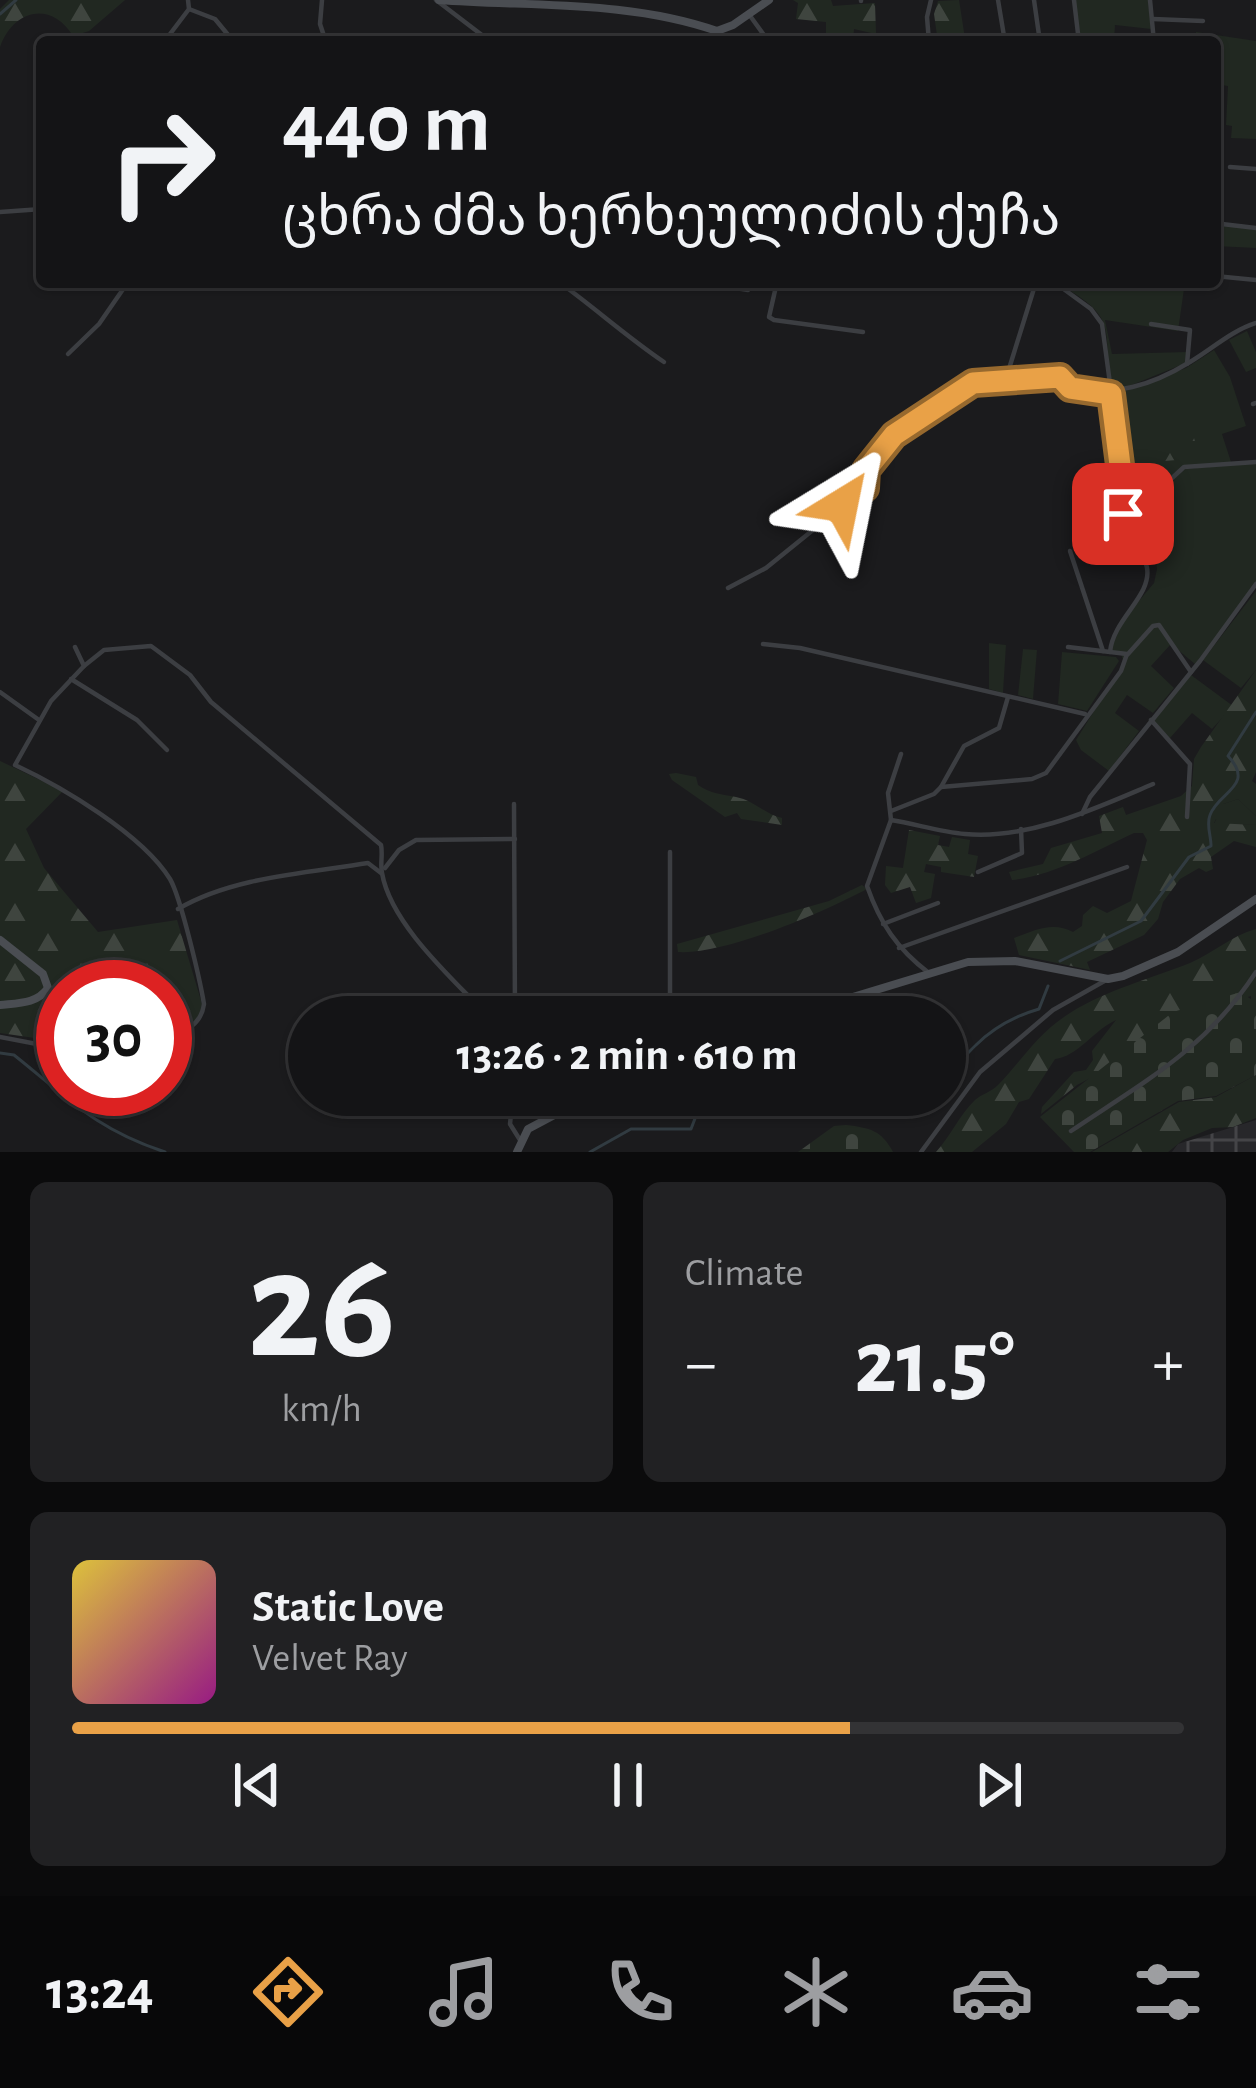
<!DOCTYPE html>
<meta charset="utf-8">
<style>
:root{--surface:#141416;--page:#212123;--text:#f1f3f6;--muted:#9d9ea1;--line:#333335;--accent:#e9a147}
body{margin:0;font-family:"Alegreya Sans","Noto Sans Georgian",sans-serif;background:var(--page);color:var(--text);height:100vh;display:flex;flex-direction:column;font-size:45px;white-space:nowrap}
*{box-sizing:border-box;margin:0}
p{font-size:39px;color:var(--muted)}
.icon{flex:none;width:66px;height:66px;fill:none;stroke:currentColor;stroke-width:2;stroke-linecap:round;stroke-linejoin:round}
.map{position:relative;height:1152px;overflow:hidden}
.sheet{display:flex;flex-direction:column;gap:30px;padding:30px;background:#0b0b0c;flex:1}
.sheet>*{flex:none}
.banner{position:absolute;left:36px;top:36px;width:1185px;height:252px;border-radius:12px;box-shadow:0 3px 9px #0004,0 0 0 3px var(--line);background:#141416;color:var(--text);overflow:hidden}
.speed{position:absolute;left:36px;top:960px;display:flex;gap:24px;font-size:60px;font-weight:700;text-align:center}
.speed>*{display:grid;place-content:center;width:156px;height:156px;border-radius:50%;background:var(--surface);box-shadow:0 3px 9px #0004,0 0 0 3px var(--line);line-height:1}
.speed .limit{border:18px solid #d22;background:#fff;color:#111}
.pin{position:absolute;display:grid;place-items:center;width:102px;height:102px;color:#fff;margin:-51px;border-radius:24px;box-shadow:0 6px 18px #0006}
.me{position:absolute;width:132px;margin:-66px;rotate:35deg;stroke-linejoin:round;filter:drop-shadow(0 0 9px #0008)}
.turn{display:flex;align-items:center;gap:42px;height:252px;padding:0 48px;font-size:54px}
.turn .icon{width:156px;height:156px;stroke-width:2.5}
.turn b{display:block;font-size:84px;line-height:102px}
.big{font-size:90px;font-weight:700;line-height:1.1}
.sheet .card{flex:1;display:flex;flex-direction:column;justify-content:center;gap:18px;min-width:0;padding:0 42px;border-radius:18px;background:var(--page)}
.sheet .dial{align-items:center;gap:0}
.dial b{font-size:156px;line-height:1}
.song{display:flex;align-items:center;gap:36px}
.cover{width:144px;height:144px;border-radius:18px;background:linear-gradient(135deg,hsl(50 70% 55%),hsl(310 70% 35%))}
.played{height:12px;border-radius:6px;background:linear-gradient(90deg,var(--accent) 70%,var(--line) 70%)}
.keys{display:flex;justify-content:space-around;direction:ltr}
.heat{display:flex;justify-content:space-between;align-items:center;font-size:66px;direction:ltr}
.sheet .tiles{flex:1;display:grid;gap:30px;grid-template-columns:1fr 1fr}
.card:last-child{grid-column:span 2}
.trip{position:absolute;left:288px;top:996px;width:678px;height:120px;border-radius:60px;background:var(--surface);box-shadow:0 3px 9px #0004,0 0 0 3px var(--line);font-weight:700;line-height:120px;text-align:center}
.tab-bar{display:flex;height:192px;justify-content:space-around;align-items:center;background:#080809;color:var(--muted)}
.tab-bar .icon{width:84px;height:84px}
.tab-bar .active{color:var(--accent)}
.tab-bar b{font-size:54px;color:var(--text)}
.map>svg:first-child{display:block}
</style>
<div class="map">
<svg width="1256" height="1152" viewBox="0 0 1256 1152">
<defs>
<pattern id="industrial-grid" width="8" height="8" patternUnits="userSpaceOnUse" patternTransform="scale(3)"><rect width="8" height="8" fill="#27272a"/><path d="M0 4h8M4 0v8" fill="none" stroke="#444447"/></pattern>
<pattern id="forest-firs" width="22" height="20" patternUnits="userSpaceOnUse" patternTransform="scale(3)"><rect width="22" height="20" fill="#212821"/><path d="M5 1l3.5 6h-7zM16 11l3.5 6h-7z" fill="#3f453f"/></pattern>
<pattern id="cemetery-stones" width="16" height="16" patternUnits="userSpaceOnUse" patternTransform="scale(3)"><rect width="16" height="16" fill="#212821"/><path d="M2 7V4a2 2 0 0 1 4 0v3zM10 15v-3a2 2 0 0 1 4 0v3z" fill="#3f453f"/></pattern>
</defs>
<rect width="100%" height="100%" fill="#1b1b1d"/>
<path fill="url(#industrial-grid)" d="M1256,1120V1152H1172L1178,1144Z"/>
<g fill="#212821">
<path d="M1075,0H1148L1151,29L1115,25L1114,42H1081Z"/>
<path d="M1196,32L1256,41V139L1231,138L1232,126L1226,125L1228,86L1215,84V42H1195Z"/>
<path d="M1215,224L1256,230V248L1215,246Z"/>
<path d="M1056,282H1185L1178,331L1105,320L1112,354L1187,352L1186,363L1117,391C1102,371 1112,344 1103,322C1096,304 1071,292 1056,282Z"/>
<path d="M1247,331L1256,352V368L1246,372L1229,340Z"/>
<path d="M1214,350L1230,377L1246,426L1222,434L1231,462L1184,466L1143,504L1130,505C1112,488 1108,422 1109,397L1186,368Z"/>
<path d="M1256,463V587L1195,664L1171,644L1151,666L1174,688L1153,713L1127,695L1115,713L1139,731L1109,771L1081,750L1076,740L1124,663L1121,654L1108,651L1128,614L1154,583L1157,569L1151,527L1140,509L1185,469Z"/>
<path d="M1256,591V670L1241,688L1203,660Z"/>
<path d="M989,643L1006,645L1003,693L989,689Z"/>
<path d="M1023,649L1037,650L1033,699L1018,695Z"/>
<path d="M1062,652L1116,657L1119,661L1087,711L1058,704Z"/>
<path d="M1191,675L1233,706L1212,729L1192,713L1170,738L1153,721Z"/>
<path d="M1238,799L1256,816V825L1214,824L1223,804Z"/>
</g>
<g fill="url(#forest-firs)">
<path d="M9,0H125L89,31L73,36C51,0 13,10 0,47V9Z"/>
<path d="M793,0H831L833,6L875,3L876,34L854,29L853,39L826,33V22L796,19L798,3Z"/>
<path d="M959,0L965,39L973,38V42H938L934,14L938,1Z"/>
<path d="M1188,418L1200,458L1165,461L1158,437Z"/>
<path d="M1256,670V772L1252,781L1256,784V816L1238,799L1223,804V820L1216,819L1214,823L1256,825V847L1234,841L1211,857L1213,869L1206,872L1199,868L1180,879L1163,902L1158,919L1144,935L1087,962L1090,970L1019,955L1014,938C1034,931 1052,921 1073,932L1082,926L1083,915L1093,906L1107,913L1131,901L1147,840L1143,833H1134C1095,851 1056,875 1012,880L1009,872L1043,864L1051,848L1102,833L1099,816L1123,807L1126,815L1181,796L1192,786L1194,759L1201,747Z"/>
<path d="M0,761L63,791L26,829L44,868L98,932L177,920L202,1004C199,1025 184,1030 165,1036V987H63V1042L0,1033Z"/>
<path d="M676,773L696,777L698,785C711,794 721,794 736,797C753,800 766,815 782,818V825L741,819L737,813L725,817L672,780L669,774Z"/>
<path d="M909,830L940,836L938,845L949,847L952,837L970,840L968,854L978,856L974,877L941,872V867L926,864L924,872L935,874L931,898L916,903L910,887L891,893L885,885L886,866L903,868Z"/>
<path d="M862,885L867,889C823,912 726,955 678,952L677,944L829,901Z"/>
<path d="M1256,929V1019L1250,1018L1251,996L1237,1000L1077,1085L1041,1114L1042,1107L1074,1072L1086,1070L1093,1060L1092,1051L1116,1020C1095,1029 1077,1057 1055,1059L1029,1099L1019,1102L1006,1124L972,1152H936C950,1137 960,1114 975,1100C982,1094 991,1092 998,1085C1023,1059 1038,1033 1070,1013C1106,990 1150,979 1190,963C1213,953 1231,936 1256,929Z"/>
<path d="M1256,1075V1118L1233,1127L1212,1128L1183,1140L1168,1152H1092L1179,1102L1216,1097Z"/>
</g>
<g fill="url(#cemetery-stones)">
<path d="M1241,992L1256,1003V1075L1216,1096L1178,1101L1090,1152H1074L1040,1117L1173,1012Z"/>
<path d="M846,1125C870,1128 881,1130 893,1152H798L834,1126Z"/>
</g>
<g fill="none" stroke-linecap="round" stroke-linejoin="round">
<g stroke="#313b41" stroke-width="3">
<path d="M0,14L16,0"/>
<path d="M1060,961L1141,921L1189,857L1211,846C1211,835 1206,825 1210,815C1218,792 1256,786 1228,756L1256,712"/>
<path d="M0,1053L14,1055C68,1098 95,1129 165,1152"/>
<path d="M945,1070C960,1065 965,1055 976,1045C994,1027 1015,1016 1039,1009L1048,986"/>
<path d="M743,1095L780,1099L802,1095"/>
<path d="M590,1152L631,1129H691L699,1108L712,1095"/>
</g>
<g stroke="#3c3e42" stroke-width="4.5">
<path d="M322,0L320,24L326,42"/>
<path d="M436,0L491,42"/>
<path d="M861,0V1"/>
<path d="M998,0L1005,42"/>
<path d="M1034,0L1040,42"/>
<path d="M1074,0L1079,42"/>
<path d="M1150,0L1154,42"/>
<path d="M189,9L215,19L229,36L241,40"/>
<path d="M748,13L769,42"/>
<path d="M1153,19L1203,21"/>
<path d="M164,42L189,9L188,0"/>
<path d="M929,42L927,17L931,0"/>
<path d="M1230,167L1256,169"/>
<path d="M0,212L42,209"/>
<path d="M1222,224L1256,228"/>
<path d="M1215,276L1256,280"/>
<path d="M559,282C595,308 627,337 664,362"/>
<path d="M698,282L748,290"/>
<path d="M777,282L769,317L774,320L863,332"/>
<path d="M1054,282L1091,309L1102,324L1118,443L1120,465L1113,500C1124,521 1142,542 1147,568C1152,596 1113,619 1110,652"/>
<path d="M1157,282H1163"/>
<path d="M1151,324L1190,330L1187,364"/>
<path d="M68,354L99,324L128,282"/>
<path d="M997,378L1008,372L1036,282"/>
<path d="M1253,404L1256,403"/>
<path d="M1123,513L1143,505L1184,467L1256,462"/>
<path d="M1070,551L1103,651"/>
<path d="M728,588L766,568L865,488V470L894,435L973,383L1060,377L1071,388C1117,395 1149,387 1190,362C1212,349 1231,331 1256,323"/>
<path d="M763,644L800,648L1085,714"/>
<path d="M75,647L84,666L51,701L15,765C62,787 142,834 170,879C181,898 200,980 204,1004C201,1026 184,1032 165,1038"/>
<path d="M1128,654L1153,626L1159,625L1191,672"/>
<path d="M84,666L104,650L151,646L190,675L211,702L381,845C383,854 380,864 382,873C391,925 454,980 489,1017"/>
<path d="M71,679L137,720L167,750"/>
<path d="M0,692L39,720"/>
<path d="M1151,720L1190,764L1187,817"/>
<path d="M941,787L964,746L999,728L1008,697"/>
<path d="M514,804L515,1017"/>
<path d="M891,811L934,794L941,787L1032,779L1046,773L1121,671L1127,654L1068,647"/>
<path d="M1082,814L1090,797L1200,661L1256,584"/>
<path d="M891,820L888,793L901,754"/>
<path d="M385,868L399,850L416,840L515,839"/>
<path d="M978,872L1022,853L1021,829"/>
<path d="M178,909C232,877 307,873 368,863L381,873"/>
<path d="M883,924L938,903"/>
<path d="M899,948L1127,867"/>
<path d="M929,973C897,949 880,923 867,886L891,820C916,824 940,832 965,834C1029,840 1096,808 1153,784"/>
<path d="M670,1017V852"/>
<path d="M0,1037L63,1049"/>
<path d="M513,1095L510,1124L520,1140"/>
<path d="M434,1110L463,1116L511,1115"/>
<path d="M1071,1131C1145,1081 1206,1049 1256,972"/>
<path d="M921,1152L980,1072L1053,1010L1108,979"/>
</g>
<g stroke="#4a4d52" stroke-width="8">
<path d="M439,0C532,7 628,0 717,31L733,25L769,0"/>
<path d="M0,940L43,974L48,988C37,1004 18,1003 0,1005"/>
<path d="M787,1017L968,962L1015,961L1108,979L1123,976L1178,952L1256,899"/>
<path d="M517,1152L528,1129L592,1095"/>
</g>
</g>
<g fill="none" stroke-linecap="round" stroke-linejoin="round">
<g stroke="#97692e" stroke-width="30">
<path id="route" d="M842,505L865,488L866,470L894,435L973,383L1060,377L1070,388L1111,394L1120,465L1113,500L1123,514"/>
</g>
<use href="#route" stroke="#e9a147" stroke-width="21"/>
</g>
</svg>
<div class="speed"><div class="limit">30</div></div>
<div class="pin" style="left:1123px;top:514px;background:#d93025"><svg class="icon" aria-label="arrive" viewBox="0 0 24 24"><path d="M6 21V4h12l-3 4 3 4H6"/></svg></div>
<svg class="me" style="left:842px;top:505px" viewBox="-20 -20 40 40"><path d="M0-17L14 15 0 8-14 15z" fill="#e9a147" stroke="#fff" stroke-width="4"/></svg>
<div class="trip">13:26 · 2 min · 610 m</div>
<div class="banner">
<div class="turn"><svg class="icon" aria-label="right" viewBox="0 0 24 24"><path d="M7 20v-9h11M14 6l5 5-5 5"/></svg><div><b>440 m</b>ცხრა ძმა ხერხეულიძის ქუჩა</div></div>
</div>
</div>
<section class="sheet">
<div class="tiles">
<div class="card dial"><b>26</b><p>km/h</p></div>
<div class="card"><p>Climate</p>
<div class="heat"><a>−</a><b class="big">21.5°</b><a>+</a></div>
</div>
<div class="card">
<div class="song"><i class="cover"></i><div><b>Static Love</b><p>Velvet Ray</p></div></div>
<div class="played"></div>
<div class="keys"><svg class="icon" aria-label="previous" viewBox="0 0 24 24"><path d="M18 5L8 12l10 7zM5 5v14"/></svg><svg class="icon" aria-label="pause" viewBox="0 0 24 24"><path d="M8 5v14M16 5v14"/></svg><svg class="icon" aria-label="next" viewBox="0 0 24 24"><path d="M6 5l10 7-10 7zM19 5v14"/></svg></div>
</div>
</div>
</section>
<nav class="tab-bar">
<b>13:24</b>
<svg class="icon active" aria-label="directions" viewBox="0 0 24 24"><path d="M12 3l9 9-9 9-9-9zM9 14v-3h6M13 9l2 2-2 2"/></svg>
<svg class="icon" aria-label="music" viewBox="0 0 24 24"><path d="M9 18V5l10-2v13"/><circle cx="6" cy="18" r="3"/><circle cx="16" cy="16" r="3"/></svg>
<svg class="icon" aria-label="phone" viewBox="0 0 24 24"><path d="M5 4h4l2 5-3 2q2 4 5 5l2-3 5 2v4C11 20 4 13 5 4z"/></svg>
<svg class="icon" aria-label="climate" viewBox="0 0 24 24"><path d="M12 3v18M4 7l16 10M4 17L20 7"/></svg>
<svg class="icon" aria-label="car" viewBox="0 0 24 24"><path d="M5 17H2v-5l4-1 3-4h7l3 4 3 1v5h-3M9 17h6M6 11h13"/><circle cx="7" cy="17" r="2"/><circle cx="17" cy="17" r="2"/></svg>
<svg class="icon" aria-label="filters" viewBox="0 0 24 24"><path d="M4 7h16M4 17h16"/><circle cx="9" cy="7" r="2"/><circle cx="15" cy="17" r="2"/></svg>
</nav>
